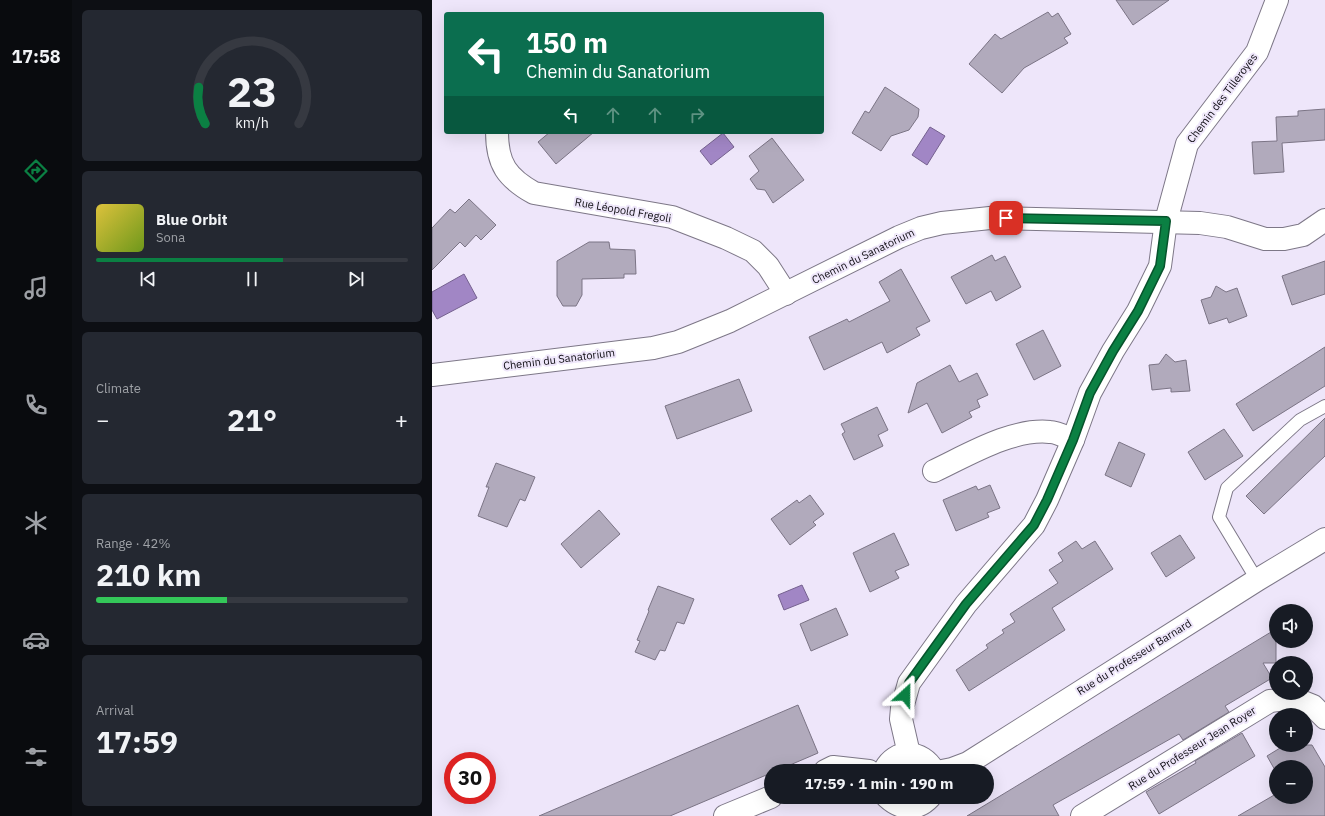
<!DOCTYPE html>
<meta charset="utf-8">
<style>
:root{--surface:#171b24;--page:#242831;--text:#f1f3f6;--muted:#9ea1a6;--line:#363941;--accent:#0b8043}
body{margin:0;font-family:"IBM Plex Sans",sans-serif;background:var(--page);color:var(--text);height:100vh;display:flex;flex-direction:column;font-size:15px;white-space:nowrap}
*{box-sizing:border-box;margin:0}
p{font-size:13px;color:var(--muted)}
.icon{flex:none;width:22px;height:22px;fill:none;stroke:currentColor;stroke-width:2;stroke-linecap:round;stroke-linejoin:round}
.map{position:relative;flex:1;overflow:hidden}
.details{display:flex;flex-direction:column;gap:10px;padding:10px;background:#0d0f14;width:360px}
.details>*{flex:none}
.guide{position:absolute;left:12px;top:12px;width:380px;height:122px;border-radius:4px;box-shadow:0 4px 16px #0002;background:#0b6e4f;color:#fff;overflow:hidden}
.fabs{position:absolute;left:837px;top:604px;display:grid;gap:8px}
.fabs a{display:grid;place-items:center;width:44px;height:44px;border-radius:50%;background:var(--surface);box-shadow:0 4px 16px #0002;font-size:20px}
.speed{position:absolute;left:12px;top:752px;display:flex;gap:8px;font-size:20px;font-weight:700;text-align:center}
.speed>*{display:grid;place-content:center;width:52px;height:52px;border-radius:50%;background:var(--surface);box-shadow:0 4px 16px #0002;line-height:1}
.speed .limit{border:6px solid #d22;background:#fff;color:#111}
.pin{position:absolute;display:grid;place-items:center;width:34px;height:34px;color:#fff;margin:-17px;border-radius:8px;box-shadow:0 2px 6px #0006}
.me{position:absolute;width:44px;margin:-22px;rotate:24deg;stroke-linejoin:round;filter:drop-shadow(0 0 3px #0008)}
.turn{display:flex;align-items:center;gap:14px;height:84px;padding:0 16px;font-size:18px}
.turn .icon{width:52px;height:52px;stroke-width:2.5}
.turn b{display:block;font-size:28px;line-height:34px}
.lanes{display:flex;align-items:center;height:38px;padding:0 16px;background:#0003;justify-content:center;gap:20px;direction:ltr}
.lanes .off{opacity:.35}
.big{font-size:30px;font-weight:700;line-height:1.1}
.details .tile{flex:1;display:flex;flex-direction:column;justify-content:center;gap:6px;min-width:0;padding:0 14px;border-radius:6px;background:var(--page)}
.details .dial{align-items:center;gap:0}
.dial svg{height:104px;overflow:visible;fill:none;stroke:var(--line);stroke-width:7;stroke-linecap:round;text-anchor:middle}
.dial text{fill:var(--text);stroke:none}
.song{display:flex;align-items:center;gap:12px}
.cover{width:48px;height:48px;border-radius:6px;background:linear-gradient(135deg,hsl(50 70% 55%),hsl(80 70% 35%))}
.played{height:4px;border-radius:2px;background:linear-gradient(90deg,var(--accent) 60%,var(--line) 60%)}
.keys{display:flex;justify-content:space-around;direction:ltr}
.heat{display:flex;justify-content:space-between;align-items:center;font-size:22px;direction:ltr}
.charge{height:6px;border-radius:3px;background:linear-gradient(90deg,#34c759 42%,var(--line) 0)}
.trip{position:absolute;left:332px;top:764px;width:230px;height:40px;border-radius:20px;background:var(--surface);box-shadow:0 4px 16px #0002;font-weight:700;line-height:40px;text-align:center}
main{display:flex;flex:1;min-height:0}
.dock{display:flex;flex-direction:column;width:72px;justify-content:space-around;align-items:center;background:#090b0e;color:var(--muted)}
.dock .icon{width:28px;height:28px}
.dock .current{color:var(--accent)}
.dock b{font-size:18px;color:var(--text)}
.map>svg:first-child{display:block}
</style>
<main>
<nav class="dock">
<b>17:58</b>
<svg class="icon current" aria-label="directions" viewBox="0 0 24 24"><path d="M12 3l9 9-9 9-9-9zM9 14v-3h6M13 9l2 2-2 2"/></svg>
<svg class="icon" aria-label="music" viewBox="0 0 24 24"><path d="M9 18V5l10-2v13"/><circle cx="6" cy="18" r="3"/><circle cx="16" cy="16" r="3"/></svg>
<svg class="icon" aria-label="phone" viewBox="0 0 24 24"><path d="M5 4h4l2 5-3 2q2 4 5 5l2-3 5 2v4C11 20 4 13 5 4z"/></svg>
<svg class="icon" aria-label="climate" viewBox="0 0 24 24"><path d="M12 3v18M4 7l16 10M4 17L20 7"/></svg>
<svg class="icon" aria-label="car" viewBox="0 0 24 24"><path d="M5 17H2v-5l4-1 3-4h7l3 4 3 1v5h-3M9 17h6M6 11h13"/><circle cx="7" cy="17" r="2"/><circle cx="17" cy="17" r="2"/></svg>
<svg class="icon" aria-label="filters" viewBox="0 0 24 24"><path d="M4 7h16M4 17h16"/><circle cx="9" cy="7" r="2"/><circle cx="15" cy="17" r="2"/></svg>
</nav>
<section class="details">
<div class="tile dial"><svg viewBox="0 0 100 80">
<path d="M14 69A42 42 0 1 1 86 69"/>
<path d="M14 69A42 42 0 0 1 9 41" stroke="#0b8043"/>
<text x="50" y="56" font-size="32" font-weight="700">23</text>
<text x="50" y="72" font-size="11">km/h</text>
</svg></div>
<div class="tile">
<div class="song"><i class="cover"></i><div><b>Blue Orbit</b><p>Sona</p></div></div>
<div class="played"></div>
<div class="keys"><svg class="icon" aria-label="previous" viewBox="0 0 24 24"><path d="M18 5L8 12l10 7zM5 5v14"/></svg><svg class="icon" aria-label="pause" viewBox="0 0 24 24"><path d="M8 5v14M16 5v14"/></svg><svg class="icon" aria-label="next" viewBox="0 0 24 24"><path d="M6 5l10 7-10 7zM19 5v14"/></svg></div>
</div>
<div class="tile"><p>Climate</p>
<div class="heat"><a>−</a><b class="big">21°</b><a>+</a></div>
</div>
<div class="tile"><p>Range · 42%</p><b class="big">210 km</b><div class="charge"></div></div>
<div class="tile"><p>Arrival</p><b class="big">17:59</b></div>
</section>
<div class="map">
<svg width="893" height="816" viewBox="0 0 893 816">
<rect width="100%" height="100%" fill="#eee6fa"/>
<g fill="#a186c5" stroke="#75618f">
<path d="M498,127L513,136L495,165L480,155Z"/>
<path d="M291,133L302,147L279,165L268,151Z"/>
<path d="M32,274L45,298L5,319L0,310V292Z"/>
<path d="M370,585L377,600L352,610L346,595Z"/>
</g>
<g fill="#b1aabc" stroke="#7b7485">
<path d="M684,0H737L701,25Z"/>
<path d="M616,12L620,17L626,13L639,34L632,38L636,43L592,68L570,93L537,64L563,34L569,39Z"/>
<path d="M453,87L487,109L486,117L477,130L459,136L449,151L420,133L433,111L437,113Z"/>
<path d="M893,109V140L850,143L852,172L822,174L820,142L845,141L844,117L866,116V111Z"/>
<path d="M118,132H162L124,164L106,142Z"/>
<path d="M340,138L372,180L341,203L333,190L325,189L318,179L327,171L317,156Z"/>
<path d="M37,199L64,225L49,240L44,235L33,247L28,242L0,270V228L18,209L23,213Z"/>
<path d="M157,242H177L178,249L203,250L204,274H192V278L150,279V295L144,306H131L125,296V261Z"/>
<path d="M560,255L563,261L573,256L589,287L564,301L559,291L534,304L519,277Z"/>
<path d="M893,261V294L860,305L850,276Z"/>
<path d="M469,269L498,321L484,328L488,335L455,353L450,342L392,370L377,337L415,319L417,322L458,301L447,282Z"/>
<path d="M784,286L794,292L805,288L815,316L797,323L795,318L777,324L769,300L779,297Z"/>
<path d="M611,330L629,366L602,380L584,344Z"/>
<path d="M893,347V386L821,431L804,404Z"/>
<path d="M734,354L743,362L754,360L758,391L739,392V388L720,390L717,365L727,364Z"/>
<path d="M518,365L527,382L545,373L556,395L545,400L548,407L537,412L540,417L510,433L495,403L476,413L485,383Z"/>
<path d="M307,379L320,411L245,439L233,406Z"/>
<path d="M445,407L456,430L446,435L451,446L422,460L410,434L413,432L409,424Z"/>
<path d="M893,418V456L832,514L814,496Z"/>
<path d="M792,429L811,456L773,480L756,452Z"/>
<path d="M687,442L713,454L699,487L673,475Z"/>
<path d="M64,463L103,477L93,501L88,499L75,527L46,516L57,487H54Z"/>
<path d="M558,485L568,508L555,513L557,517L524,531L511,500L544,486L546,490Z"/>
<path d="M378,495L392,514L381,522L384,525L358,545L339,519L365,500L367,503Z"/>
<path d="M167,510L188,534L149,568L129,544Z"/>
<path d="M462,533L477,565L463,571L467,578L438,592L421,553Z"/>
<path d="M748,535L763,558L734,577L719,553Z"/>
<path d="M644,541L650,549L663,541L681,569L620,608L633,630L537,691L524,670L556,648L554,645L572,633L570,630L583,622L578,614L626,583L617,570L631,561L626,553Z"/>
<path d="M226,586L262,599L252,624L245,622L233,651L228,650L223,660L203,652L208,641L205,640L217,611L216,610Z"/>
<path d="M404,608L416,635L379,651L368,624Z"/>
<path d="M844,629V663H831L840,678L793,706L797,712L751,740L747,734L621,805L627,816H535Z"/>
<path d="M366,705L386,753L344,771H339V773L238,816H107Z"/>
<path d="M810,733L823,756L727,814L714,792L764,763L763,761Z"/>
<path d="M853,745H880L893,767V816H806L844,794V797H874V767H844V772L835,756Z"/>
</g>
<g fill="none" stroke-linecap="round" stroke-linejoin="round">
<g stroke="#7d7787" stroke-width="14">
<path id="service" d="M825,580L787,517L795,488L868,420L893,406"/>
</g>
<g stroke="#7d7787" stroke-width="24">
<g id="minor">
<path d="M65,132C65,164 75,178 102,193L240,217L294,238L321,251L336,266L354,294"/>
<path d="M0,375L221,348L246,342L298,321L467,237L489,228L510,223L558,218L768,223L795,227L833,239H852L871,235L893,220"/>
<path d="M502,471C536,455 580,428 618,432C625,432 634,437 641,440"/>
<path d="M477,754L469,719L470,708L477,683L534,604L602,525L615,500L641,440L658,393L681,351L706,311L728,266L734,221L755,144L825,52L845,0"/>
<path d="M393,771L401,767L437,771"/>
<path d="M452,771C463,748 490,749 502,771"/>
<path d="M510,771L520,769L536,763L825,580L893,539"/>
<path d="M455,797C469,810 485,811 498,797"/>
<path d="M293,816L339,797"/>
<path d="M650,816L838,701L861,698L881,706L893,718"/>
</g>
</g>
<use href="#service" stroke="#fff" stroke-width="12"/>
<use href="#minor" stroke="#fff" stroke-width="22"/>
</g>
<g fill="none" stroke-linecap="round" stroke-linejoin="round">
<g stroke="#07532c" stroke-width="10">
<path id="route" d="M473,695L477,683L534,604L602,525L615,500L641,440L658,393L681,351L706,311L728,266L734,221L574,218"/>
</g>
<use href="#route" stroke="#0b8043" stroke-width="7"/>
</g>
<g text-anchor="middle" stroke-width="4" stroke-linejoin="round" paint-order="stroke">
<g font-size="11" fill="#0e0c12" stroke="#eee6fa">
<text transform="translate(790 98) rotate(-53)" y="4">Chemin des Tilleroyes</text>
<text transform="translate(191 210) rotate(10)" y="4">Rue Léopold Fregoli</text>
<text transform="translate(431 256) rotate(-26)" y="4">Chemin du Sanatorium</text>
<text transform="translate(127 359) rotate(-7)" y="4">Chemin du Sanatorium</text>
<text transform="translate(702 657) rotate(-32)" y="4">Rue du Professeur Barnard</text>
<text transform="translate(760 748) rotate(-32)" y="4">Rue du Professeur Jean Royer</text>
</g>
</g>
</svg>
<div class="fabs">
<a><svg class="icon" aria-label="sound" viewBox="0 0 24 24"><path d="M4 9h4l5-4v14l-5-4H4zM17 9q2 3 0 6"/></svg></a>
<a><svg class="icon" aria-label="search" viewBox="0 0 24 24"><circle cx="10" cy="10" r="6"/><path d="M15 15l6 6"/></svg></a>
<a>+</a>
<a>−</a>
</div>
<div class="speed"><div class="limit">30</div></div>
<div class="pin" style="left:574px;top:218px;background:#d93025"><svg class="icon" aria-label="arrive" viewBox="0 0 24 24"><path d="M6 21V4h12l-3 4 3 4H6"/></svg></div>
<svg class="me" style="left:473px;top:695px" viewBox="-20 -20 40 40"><path d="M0-17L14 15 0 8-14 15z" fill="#0b8043" stroke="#fff" stroke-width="4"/></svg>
<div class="trip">17:59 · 1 min · 190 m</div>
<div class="guide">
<div class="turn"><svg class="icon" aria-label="left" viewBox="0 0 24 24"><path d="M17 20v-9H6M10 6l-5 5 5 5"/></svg><div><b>150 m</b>Chemin du Sanatorium</div></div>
<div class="lanes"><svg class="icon" aria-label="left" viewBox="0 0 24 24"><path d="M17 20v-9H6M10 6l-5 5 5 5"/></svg><svg class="icon off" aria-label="ahead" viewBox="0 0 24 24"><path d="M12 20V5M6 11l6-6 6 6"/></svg><svg class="icon off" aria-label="ahead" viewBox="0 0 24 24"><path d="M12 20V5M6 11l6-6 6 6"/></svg><svg class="icon off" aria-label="right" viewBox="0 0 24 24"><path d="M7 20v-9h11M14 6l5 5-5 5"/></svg></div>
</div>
</div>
</main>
